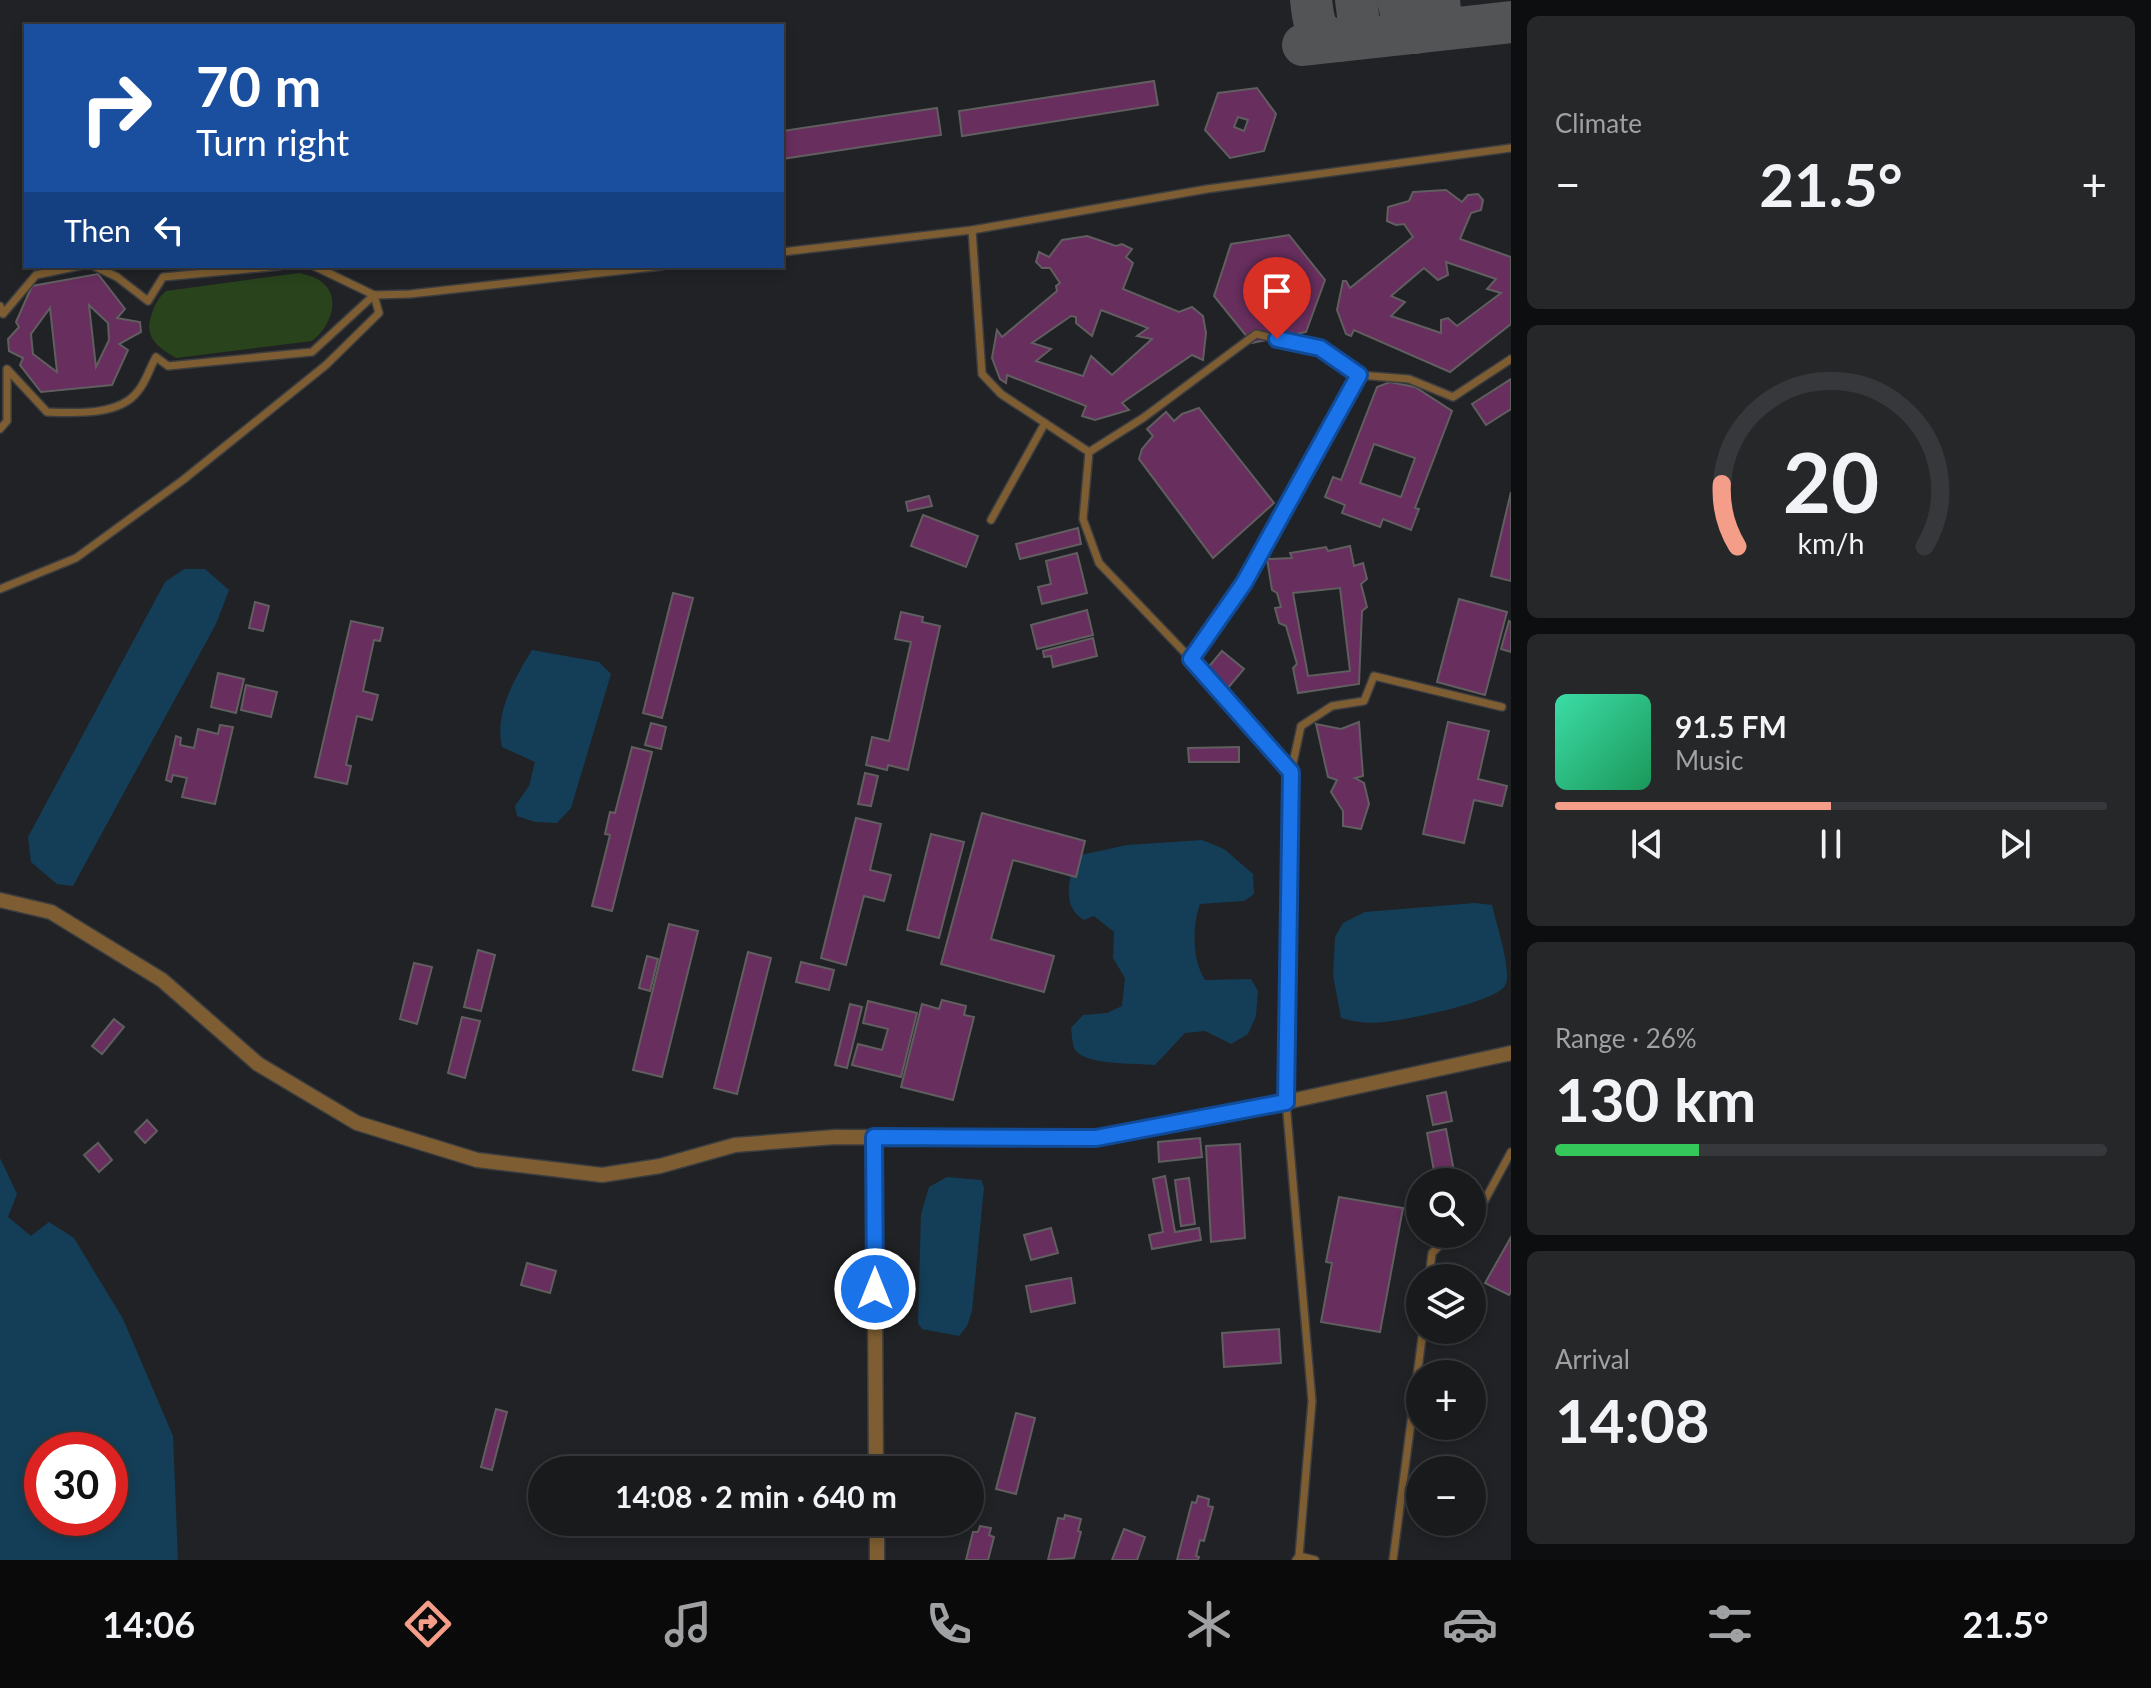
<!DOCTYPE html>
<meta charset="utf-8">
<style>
:root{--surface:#181a1c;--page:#252729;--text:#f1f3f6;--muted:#9fa1a3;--line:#36383b;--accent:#f49e89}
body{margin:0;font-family:Lato,sans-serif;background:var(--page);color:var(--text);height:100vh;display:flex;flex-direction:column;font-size:30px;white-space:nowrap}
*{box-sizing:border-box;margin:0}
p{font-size:26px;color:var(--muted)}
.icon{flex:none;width:44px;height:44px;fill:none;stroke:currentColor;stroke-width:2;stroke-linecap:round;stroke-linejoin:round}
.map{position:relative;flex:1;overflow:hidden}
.details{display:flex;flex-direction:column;gap:16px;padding:16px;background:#0d0e0f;width:640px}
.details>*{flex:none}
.hud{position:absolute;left:24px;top:24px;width:760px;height:244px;border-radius:0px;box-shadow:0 4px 12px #0003,0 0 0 2px var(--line);background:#1a4fa0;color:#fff;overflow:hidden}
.fabs{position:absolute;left:1406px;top:1168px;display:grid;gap:16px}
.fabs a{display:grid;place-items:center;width:80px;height:80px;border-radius:50%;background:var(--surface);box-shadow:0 4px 12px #0003,0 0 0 2px var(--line);font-size:40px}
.speed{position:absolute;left:24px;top:1432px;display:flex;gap:16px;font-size:40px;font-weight:700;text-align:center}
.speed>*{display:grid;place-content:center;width:104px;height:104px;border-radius:50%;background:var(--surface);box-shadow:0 4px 12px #0003,0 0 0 2px var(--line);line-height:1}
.speed .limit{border:12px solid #d22;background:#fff;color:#111}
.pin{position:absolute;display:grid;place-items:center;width:68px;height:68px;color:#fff;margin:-82px -34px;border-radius:50% 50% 50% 0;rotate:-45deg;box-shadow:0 0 8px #0007}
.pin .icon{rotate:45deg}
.me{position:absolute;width:88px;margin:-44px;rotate:0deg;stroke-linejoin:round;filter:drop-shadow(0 0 6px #0008)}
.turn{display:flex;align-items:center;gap:28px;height:168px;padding:0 40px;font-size:36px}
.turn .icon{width:104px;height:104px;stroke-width:2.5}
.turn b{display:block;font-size:56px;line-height:68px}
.then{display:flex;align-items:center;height:76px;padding:0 40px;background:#0003;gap:16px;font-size:30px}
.big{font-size:60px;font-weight:700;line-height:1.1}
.details .widget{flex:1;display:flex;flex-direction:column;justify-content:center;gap:12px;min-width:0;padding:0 28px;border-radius:12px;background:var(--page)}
.details .dial{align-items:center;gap:0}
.dial svg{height:208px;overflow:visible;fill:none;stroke:var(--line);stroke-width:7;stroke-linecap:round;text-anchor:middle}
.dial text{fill:var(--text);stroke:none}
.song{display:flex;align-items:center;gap:24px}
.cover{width:96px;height:96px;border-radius:12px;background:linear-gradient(135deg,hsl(160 70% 55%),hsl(150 70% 35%))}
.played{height:8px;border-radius:4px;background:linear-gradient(90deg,var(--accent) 50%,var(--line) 50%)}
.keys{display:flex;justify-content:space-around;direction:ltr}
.heat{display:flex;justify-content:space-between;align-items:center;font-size:44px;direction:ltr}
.charge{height:12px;border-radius:6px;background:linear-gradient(90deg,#34c759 26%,var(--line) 0)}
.trip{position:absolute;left:528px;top:1456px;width:456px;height:80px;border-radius:40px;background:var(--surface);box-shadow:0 4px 12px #0003,0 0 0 2px var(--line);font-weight:700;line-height:80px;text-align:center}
.tabs{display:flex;height:128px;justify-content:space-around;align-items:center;background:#0a0a0b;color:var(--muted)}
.tabs .icon{width:56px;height:56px}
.tabs .on{color:var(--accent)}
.tabs b{font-size:36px;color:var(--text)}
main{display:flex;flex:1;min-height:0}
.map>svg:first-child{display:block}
</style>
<main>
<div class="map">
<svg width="1511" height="1560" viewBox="0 0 1511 1560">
<rect width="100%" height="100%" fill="#202225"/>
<path fill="#29431d" d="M299,273C307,275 317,277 323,283C342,299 329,329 312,341L176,358C157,347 143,337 152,313C155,304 159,297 166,291Z"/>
<g fill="#143e57" fill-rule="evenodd">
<path d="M184,569H205L229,590L216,624L73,886L57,884L31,862L28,837L165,582Z"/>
<path d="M532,650L599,662L611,674L571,808L557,823L535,822L517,816L515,806L529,786L535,762L502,747C494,713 515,678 532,650Z"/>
<path d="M1202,840L1224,849L1253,874L1254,894L1244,901L1200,904C1192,926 1192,960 1205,980L1251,979L1258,991L1256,1016L1248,1034L1231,1044L1205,1031L1185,1033L1155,1065C1137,1063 1082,1066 1074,1048C1072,1042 1072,1034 1071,1028L1083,1015L1107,1013L1122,1006L1125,978L1113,958L1114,932L1094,916L1084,920C1060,906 1070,878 1076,856L1127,845Z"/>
<path d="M1475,903L1492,905C1496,923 1511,967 1506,984C1500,1002 1404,1020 1384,1022C1369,1024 1355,1022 1341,1018L1333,975L1335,937L1343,923L1365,912Z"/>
<path d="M0,1158L17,1194L8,1217L31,1236L49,1222L74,1238L123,1319L173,1436L178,1560H0ZM110,1450V1518H42V1450Z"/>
<path d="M947,1177L981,1180L984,1187L972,1311L967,1326L959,1336L922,1329L918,1323L921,1214L929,1187Z"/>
</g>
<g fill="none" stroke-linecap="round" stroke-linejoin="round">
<g stroke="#525456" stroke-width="42">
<path d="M1311,0C1314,24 1314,34 1339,41C1362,31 1359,22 1356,0"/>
<path d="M1398,0L1404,25L1415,33C1438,30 1442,23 1439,0"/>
<path d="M1303,45L1511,22"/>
</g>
</g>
<g fill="#672e5e" stroke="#615e60" stroke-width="2" fill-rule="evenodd">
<path d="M1154,81L1158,105L962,136L959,111Z"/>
<path d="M1257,88L1276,114L1264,151L1230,158L1205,130L1218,93ZM1238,117L1248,120L1244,131L1234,127Z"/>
<path d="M937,108L941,135L782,159V131Z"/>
<path d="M1446,190L1462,202L1468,195L1478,194L1483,200L1481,210L1471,213L1460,239L1511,257V324L1450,372L1354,330L1351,336L1346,334L1337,310L1343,281H1346L1350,288L1413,237L1404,224L1396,225L1387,221L1388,207L1409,201L1413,192ZM1446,262L1496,279L1487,289L1501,293L1457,326L1448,318L1441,320V333L1391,316L1405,302L1391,296L1424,268L1438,280L1448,275Z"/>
<path d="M1289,235L1325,280L1306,332L1252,343L1214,296L1231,244Z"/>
<path d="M1087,236L1116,246L1122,244L1132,249L1126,257L1133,263L1123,289L1179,312L1192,307L1203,316L1206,333L1203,360L1192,355L1122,403L1129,410L1095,420L1082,416L1086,406L1007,375L1006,383L1000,379L992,358L997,330L1002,337L1057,291L1056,286L1060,283L1050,268H1042L1036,262L1039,252L1049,257L1062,240ZM1101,310L1148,328L1137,336L1152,339L1112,375L1091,356L1083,376L1036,361L1051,349L1032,343L1071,316L1076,317V323L1092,336Z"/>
<path d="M98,274L125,309L117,318L140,322L141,332L119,344L128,350L112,385L41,392L20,365L23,358L9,351L8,339L19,327L16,322L32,286ZM89,305L108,323L109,340L96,367ZM50,308L57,372L33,354L31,334Z"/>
<path d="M1511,379V409L1486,425L1472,404Z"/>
<path d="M1390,382L1415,387L1452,411L1415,508L1419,509L1411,530L1383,519L1380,527L1342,513L1345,505L1325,497L1333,477L1341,480L1377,387ZM1374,444L1415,458L1401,497L1360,483Z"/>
<path d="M1199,408L1274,503L1213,558L1139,459L1142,449L1153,436L1147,429L1166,412L1174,421L1182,414Z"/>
<path d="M1511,492V581L1491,576Z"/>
<path d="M929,496L932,506L908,511L906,502Z"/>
<path d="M923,515L978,536L966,567L911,546Z"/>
<path d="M1078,528L1081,544L1020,559L1016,544Z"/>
<path d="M1350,546L1354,566L1363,563L1367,579L1361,584L1367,607L1362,611L1359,684L1298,693L1293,668L1297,664L1286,626L1279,623L1275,608L1281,607L1277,593L1272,590L1267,559L1292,558L1290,553L1326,547L1328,551ZM1340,588L1350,671L1308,676L1293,593Z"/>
<path d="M1077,553L1087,593L1042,604L1038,587L1051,584L1046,561Z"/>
<path d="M673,593L693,598L662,718L643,713Z"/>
<path d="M1459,599L1507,612L1485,695L1437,682Z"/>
<path d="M255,602L269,606L263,631L249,628Z"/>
<path d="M1087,610L1093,635L1037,649L1031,625Z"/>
<path d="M901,612L923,617L922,622L940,626L908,770L888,765L887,770L866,765L872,737L889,741L911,642L895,639Z"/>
<path d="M351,621L383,628L380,641L374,640L363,691L378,695L372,720L357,716L346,765L351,766L347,784L315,777Z"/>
<path d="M1509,621L1511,622V652L1501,649Z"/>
<path d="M1093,638L1097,656L1053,667L1051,656L1044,657L1043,651Z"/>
<path d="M1222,651L1244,669L1227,689L1205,671Z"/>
<path d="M218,673L244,679L236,713L211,707Z"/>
<path d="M246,685L277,692L271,717L241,710Z"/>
<path d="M1359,722L1363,776L1355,778L1364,783L1369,804L1361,829L1343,826V811L1331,792L1337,780L1328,777L1316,724L1341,729Z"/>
<path d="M1448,722L1489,731L1478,779L1507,786L1502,806L1474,800L1464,843L1423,834Z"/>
<path d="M651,723L666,727L661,749L645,745Z"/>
<path d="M220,725L233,727L215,804L182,797L187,778L173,775L171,782L166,780L176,736L181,738L180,745L194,748L198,729L218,734Z"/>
<path d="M632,747L652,752L612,911L592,906L610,835L605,834L610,812L615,813Z"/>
<path d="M1239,747V762H1189L1188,748Z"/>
<path d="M865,773L878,776L871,806L858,804Z"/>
<path d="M982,813L1085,841L1076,877L1013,860L991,939L1054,956L1044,992L941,964Z"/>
<path d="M856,818L881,824L870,870L891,875L884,901L864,896L846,965L821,958Z"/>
<path d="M931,834L964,842L939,938L907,930Z"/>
<path d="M669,924L698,931L662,1077L633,1070Z"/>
<path d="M478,950L495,955L481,1011L464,1007Z"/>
<path d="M748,952L771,958L737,1094L714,1088Z"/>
<path d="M647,956L658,959L650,991L639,988Z"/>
<path d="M801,962L834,970L829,990L796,982Z"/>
<path d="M414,963L432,967L417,1024L400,1019Z"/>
<path d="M942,1000L966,1006L964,1015L974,1017L953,1100L901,1087L922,1004L939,1009Z"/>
<path d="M868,1001L917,1013L901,1077L852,1065L858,1044L882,1050L888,1029L863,1023Z"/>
<path d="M850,1004L862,1007L847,1068L835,1065Z"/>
<path d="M462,1017L480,1021L465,1078L448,1073Z"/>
<path d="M114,1019L124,1027L102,1054L92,1046Z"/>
<path d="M1446,1092L1452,1121L1433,1125L1427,1096Z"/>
<path d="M147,1120L157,1131L145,1143L135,1132Z"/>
<path d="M1446,1129L1456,1182H1436L1427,1133Z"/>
<path d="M1200,1138L1202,1157L1159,1162L1158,1142Z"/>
<path d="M98,1143L112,1160L99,1172L84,1155Z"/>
<path d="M1240,1144L1245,1238L1211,1242L1206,1146Z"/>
<path d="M1165,1176L1175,1232L1199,1228L1201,1240L1152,1249L1149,1235L1163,1232L1153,1179Z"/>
<path d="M1189,1178L1195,1224L1181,1226L1175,1180Z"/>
<path d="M1339,1197L1403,1208L1380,1332L1321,1322L1332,1263L1326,1262Z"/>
<path d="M1051,1228L1058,1253L1031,1260L1024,1235Z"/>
<path d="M1511,1237V1292L1509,1295L1485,1283Z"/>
<path d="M527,1263L556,1271L550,1293L521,1285Z"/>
<path d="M1071,1278L1075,1303L1031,1312L1026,1286Z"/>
<path d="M1279,1329L1281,1363L1224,1367L1222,1333Z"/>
<path d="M496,1409L507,1412L492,1470L481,1467Z"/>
<path d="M1016,1413L1035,1418L1016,1494L996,1489Z"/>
<path d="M1198,1496L1209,1499L1208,1506L1213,1507L1204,1541L1200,1540L1196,1556L1199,1557L1198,1560H1177L1192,1502L1196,1503Z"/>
<path d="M1065,1515L1081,1519L1078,1531L1081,1532L1074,1558L1048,1560L1058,1518L1064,1519Z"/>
<path d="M980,1526L991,1528L989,1535L994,1537L988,1560H966L973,1532H978Z"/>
<path d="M1124,1529L1145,1537L1137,1560H1112Z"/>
</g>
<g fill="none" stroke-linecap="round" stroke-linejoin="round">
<g stroke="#3b3d40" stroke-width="10">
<g id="lane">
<path d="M972,230L982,374L1001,394L1089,452L1083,519L1099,563L1191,659L1291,772L1286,1102L1312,1401L1299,1556L1296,1560"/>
<path d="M782,252L972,230L1207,189L1511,148"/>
<path d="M94,266L117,277L148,301L163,277L279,266"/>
<path d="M314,266L374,295L410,294L662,266"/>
<path d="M0,306L3,314L36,275L79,266"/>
<path d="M0,429L7,421V369L47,412C75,413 120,416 138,391C146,382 150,367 156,357L168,366L312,352L374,295L379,313L326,365L183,480L76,558L0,589"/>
<path d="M1089,452L1143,418L1256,334L1320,348L1359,375"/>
<path d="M991,520L1045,423"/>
<path d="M1191,659L1244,583L1359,375L1409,379L1453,397L1511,359"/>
<path d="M1291,772L1301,726L1332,706L1364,701L1374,676L1502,707"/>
<path d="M1472,1215L1481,1207L1511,1152"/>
<path d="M1429,1278L1432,1253L1451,1234"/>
<path d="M1299,1556L1315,1560"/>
<path d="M1393,1560L1423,1330"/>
</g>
</g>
<g stroke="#3b3d40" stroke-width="17">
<g id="street">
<path d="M0,900L51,912L162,980L258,1064L357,1123L477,1160L602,1175L660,1166L735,1145L835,1137L1096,1138L1286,1102L1511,1053"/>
<path d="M874,1137L876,1470"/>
<path d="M877,1522V1560"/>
</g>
</g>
<use href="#lane" stroke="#7d5d31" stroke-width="7"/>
<use href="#street" stroke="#7d5d31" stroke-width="14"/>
</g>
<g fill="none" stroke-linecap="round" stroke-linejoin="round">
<g stroke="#114b97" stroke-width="20">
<path id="route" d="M875,1289L874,1137L1096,1138L1286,1102L1291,772L1191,659L1244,583L1359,375L1320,348L1277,339"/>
</g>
<use href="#route" stroke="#1a73e8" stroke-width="14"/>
</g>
</svg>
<div class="fabs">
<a><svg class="icon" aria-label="search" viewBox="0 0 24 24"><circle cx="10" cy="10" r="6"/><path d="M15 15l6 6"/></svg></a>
<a><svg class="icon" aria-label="layers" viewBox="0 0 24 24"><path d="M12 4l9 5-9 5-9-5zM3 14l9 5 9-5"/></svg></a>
<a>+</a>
<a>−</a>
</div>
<div class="speed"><div class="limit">30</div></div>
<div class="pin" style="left:1277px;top:339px;background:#d93025"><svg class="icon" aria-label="arrive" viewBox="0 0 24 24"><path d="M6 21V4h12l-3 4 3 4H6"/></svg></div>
<svg class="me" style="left:875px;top:1289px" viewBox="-20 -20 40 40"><circle r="17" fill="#1a73e8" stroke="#fff" stroke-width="3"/><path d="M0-11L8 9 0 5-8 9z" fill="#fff"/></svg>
<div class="trip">14:08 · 2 min · 640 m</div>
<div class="hud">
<div class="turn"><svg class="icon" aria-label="right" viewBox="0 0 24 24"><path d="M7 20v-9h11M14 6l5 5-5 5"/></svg><div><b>70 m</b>Turn right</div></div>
<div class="then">Then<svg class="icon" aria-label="left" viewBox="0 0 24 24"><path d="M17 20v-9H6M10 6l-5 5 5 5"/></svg></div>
</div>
</div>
<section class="details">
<div class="widget"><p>Climate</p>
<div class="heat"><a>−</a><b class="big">21.5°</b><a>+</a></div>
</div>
<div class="widget dial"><svg viewBox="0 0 100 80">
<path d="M14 69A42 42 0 1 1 86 69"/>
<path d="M14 69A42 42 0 0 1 8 45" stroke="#f49e89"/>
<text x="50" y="56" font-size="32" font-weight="700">20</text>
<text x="50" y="72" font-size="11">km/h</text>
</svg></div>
<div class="widget">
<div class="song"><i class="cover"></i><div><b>91.5 FM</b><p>Music</p></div></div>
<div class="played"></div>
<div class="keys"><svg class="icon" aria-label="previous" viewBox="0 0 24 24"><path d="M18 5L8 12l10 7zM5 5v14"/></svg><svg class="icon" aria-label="pause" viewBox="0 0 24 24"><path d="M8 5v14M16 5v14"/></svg><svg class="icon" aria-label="next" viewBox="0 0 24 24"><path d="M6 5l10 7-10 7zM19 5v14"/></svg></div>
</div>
<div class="widget"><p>Range · 26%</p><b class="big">130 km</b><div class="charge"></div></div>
<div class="widget"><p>Arrival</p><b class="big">14:08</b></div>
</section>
</main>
<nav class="tabs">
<b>14:06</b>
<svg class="icon on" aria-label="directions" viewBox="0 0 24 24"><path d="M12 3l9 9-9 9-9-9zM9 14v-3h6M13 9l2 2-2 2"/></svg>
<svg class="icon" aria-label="music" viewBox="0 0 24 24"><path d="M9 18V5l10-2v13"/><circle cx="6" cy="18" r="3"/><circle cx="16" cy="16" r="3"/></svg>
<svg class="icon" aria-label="phone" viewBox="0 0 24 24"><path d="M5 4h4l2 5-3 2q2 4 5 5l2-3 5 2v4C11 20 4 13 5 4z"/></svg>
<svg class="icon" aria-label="climate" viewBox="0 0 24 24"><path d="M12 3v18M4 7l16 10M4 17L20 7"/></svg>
<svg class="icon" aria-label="car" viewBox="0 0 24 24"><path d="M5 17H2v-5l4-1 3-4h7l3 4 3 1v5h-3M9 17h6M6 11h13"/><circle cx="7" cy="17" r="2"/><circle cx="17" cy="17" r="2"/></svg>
<svg class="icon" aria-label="filters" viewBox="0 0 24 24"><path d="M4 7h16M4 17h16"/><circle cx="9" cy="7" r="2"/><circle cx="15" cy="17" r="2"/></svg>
<b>21.5°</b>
</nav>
